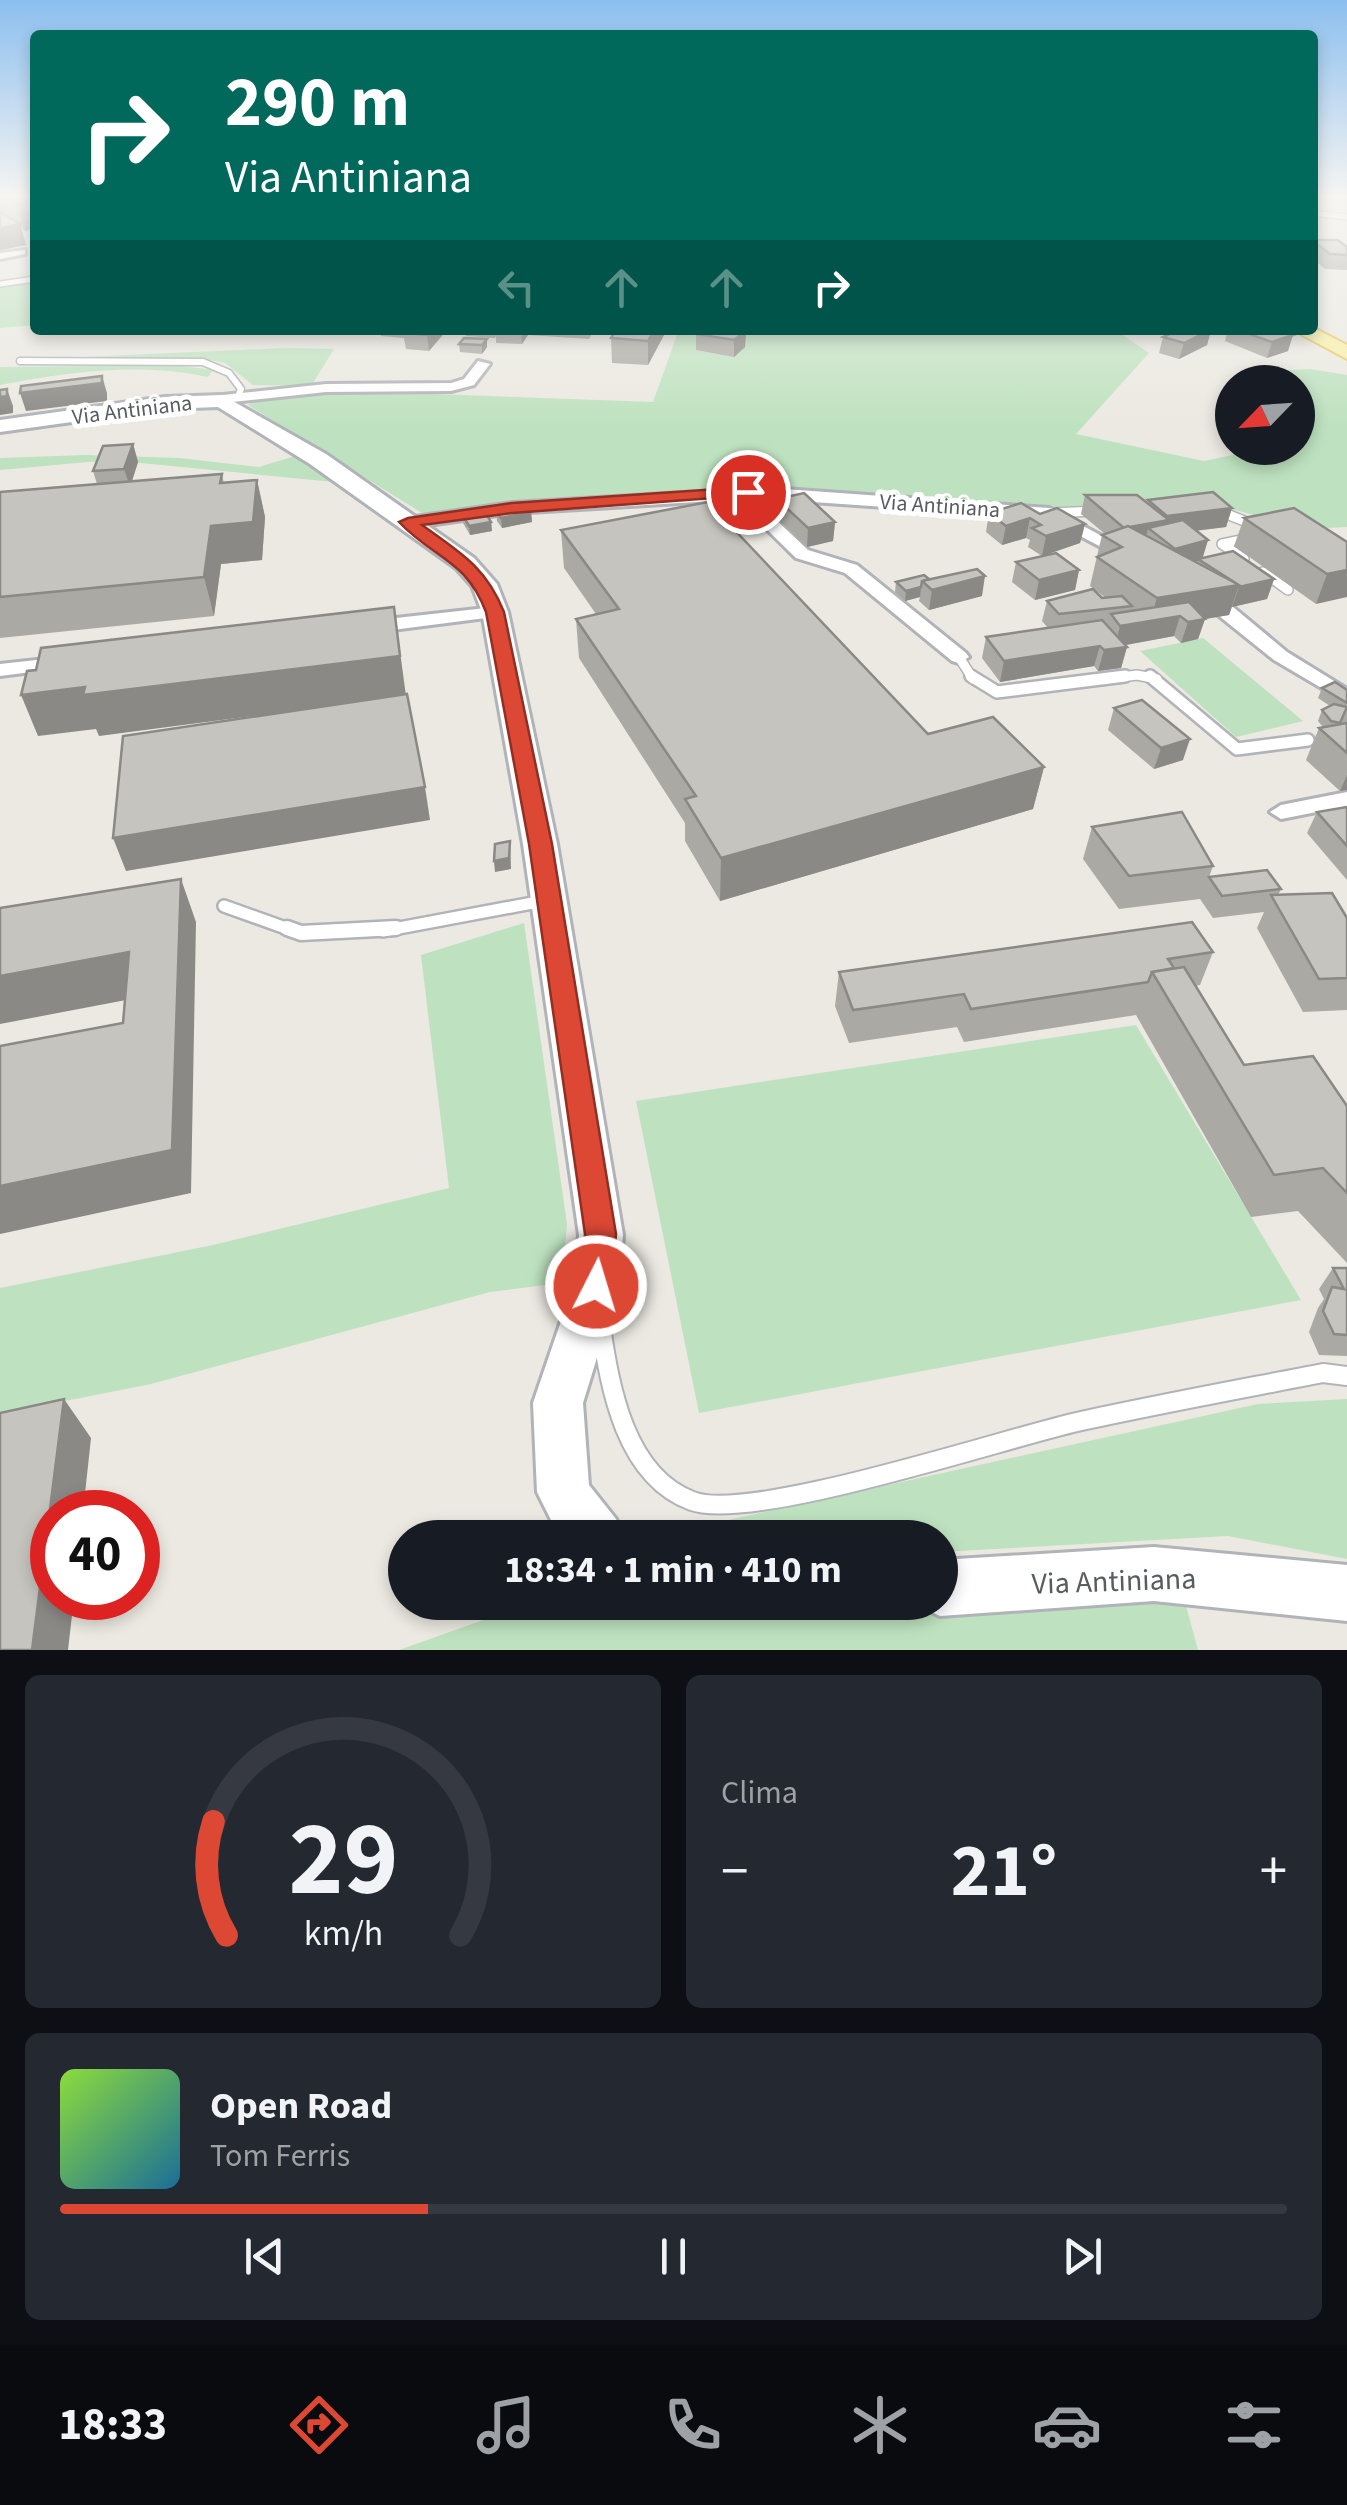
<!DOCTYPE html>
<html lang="it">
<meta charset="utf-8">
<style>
:root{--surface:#171b24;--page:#242831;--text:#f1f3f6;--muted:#9ea1a6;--line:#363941;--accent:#dd4834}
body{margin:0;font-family:"Source Sans 3",sans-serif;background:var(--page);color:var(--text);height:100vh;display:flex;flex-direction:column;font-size:38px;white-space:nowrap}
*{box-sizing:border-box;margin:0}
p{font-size:32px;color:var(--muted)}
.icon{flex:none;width:55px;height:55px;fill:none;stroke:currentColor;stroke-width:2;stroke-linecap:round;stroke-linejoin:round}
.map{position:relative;height:1650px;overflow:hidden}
.drawer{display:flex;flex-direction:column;gap:25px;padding:25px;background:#0d0f14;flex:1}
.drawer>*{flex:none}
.top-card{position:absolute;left:30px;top:30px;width:1288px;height:305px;border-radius:10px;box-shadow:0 5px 15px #0003;background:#00695c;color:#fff;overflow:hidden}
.needle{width:65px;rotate:245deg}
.buttons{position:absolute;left:1215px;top:365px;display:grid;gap:20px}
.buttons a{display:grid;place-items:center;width:100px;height:100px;border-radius:50%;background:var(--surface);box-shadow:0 5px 15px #0003;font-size:50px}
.speed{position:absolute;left:30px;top:1490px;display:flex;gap:20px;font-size:50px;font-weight:700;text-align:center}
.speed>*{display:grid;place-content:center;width:130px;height:130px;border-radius:50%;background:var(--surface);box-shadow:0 5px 15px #0003;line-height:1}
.speed .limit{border:15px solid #d22;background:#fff;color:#111}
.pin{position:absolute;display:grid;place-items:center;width:85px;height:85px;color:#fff;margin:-42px;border:5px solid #fff;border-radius:50%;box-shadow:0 2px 10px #0007}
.me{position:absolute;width:110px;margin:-55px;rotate:5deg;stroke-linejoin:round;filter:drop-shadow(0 0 8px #0008)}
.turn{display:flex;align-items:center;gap:35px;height:210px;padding:0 30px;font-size:45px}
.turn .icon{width:130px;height:130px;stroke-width:2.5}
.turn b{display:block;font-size:70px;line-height:85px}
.lanes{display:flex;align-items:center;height:95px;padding:0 30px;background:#0003;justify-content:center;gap:50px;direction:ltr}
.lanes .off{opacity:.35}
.big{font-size:75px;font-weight:700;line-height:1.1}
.drawer .widget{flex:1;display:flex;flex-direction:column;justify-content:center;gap:15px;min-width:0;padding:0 35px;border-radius:15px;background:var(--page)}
.drawer .dial{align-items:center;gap:0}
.dial svg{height:260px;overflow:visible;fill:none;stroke:var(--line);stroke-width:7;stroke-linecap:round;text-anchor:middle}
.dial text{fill:var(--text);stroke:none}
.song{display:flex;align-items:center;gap:30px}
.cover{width:120px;height:120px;border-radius:15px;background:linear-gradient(135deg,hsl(90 70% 55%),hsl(200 70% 35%))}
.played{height:10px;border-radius:5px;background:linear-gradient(90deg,var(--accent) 30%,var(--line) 30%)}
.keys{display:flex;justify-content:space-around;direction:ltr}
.heat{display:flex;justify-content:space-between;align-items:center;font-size:55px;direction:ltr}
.drawer .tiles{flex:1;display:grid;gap:25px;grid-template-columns:1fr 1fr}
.widget:last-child{grid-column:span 2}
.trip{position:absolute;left:388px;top:1520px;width:570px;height:100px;border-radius:50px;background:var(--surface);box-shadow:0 5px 15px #0003;font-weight:700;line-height:100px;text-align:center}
.dock{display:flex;height:160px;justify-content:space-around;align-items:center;background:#090b0e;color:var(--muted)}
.dock .icon{width:70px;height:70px}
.dock .current{color:var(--accent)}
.dock b{font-size:45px;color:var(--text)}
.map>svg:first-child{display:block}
</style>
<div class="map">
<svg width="1347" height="1650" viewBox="0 0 1347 1650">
<rect width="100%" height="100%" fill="#ebe9e1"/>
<g fill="#bee2bf">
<path d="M35,281V325L0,328V287Z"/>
<path d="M662,330H1115L1149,353L1076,434L1204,461L1237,454L1240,448H1298V382H1267L1272,371L1310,369L1347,375V527L1303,529L1203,501L1041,507L754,486L422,513L248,405L256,398L323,390L653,402L678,332Z"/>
<path d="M286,348L334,349L311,386L253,385L225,363L201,358L39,359Z"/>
<path d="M175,365L213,370L208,377C141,362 67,372 0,385V367Z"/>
<path d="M86,455L179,458L259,467L295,456L334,482L110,460L0,470V458Z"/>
<path d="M1203,638L1303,721L1236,737L1140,651Z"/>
<path d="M524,923L567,1224L562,1283L490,1292L151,1384L0,1414V1288L213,1245L449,1188L421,955Z"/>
<path d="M1136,1025L1301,1300L699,1413L636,1101Z"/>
<path d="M1347,1399V1559L1228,1536L940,1552V1538L688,1537L728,1520L1258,1404Z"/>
<path d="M940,1602H1185L1198,1650H399L531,1603Z"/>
</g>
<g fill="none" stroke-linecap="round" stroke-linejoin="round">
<g stroke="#b1b3b8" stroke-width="8">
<g id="lane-far5">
<path d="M1312,213L1347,217"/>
<path d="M0,284L35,279"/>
</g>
</g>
<g stroke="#b1b3b8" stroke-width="9">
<path id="lane-far4" d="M20,361L203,362L229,373L241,389L239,394"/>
</g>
<g stroke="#b1b3b8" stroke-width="12">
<g id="lane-far3">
<path d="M1219,511L1257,526"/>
<path d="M1049,513L1096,511"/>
<path d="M1244,559L1222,544L1251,538"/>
<path d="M1263,572L1288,590"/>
<path d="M959,657L973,679"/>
<path d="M1105,679L1137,675L1157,679"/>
</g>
</g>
<g stroke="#b1b3b8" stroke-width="16">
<g id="lane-far2">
<path d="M971,676L997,692L1125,676"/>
<path d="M1150,676L1237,749L1308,740"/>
<path d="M224,906L294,931"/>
<path d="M383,931L543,901"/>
</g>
</g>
<g stroke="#b1b3b8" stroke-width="19">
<path id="lane-far1" d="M287,928L301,933L396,928"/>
</g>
<g stroke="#b1b3b8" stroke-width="22">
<path id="lane" d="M601,1327C610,1388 625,1476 692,1501C751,1523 1002,1439 1077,1422C1158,1404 1241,1389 1323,1373L1347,1376"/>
</g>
<g stroke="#b1b3b8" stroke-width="6">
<g id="street">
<path d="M25,250V254L0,259V253Z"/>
<path d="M478,361L490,364L474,385L451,391L326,392L213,404L206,400L213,396L326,384L451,383L464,379Z"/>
<path d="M770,488L1049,508L1136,554L1128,559L1122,558L1046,518L753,498L808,550L857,565L966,653L969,657L959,663L952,661L845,573L796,558L742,505L730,500L512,513L408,528L400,523L408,518L512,503Z"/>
<path d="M1204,590L1227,602L1287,652L1347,689V703L1274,660L1198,599V591Z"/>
<path d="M495,607L504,612L501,616L369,633L360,627L369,621Z"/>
<path d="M64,657L74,663L71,667L0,676V664Z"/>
<path d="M1347,792V806L1281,819L1270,812L1281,805Z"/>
</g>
</g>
<g stroke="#b0b3b8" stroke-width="6">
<g id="secondary">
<path d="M222,395L326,454L474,558L497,584L508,612L557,844L623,1235L619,1286L583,1403L589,1485L616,1519L624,1538H560L537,1492L533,1403L573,1286L579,1235L523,844L482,612L472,586L456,568L310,464L218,407L165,409L0,432V420L165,397Z"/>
<path d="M1154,1547L1347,1565V1621L1154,1601L940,1616L921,1607L918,1602H940V1560Z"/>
</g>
</g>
<g stroke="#e8c65d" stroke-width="4">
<path id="primary" d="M1312,327L1347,345V359L1293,330H1312Z"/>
</g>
<use href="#lane-far5" stroke="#fff" stroke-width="5"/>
<use href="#lane-far4" stroke="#fff" stroke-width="6"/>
<use href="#lane-far3" stroke="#fff" stroke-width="9"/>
<use href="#lane-far2" stroke="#fff" stroke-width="11"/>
<use href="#lane-far1" stroke="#fff" stroke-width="14"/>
<use href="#lane" stroke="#fff" stroke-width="18"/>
<use href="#street" fill="#fff" fill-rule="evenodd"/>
<use href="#secondary" fill="#fff" fill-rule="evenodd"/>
<use href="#primary" fill="#f9efa7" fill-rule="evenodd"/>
</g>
<g fill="#aaa9a3">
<path d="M0,196H35V229L25,231L21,228L26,245L0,250Z"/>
<path d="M1312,240L1347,247V270L1325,269L1312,258Z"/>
<path d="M380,330H446V331L429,351L406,349L404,338L381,336Z"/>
<path d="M466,330H594L589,339L528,335L522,344L496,343V336L495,338L466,336Z"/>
<path d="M1211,330L1207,345L1179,359L1159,353L1163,337Z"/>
<path d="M1228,330H1275L1288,351L1267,358L1225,341Z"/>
<path d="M746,331L745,347L734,357L696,350V334Z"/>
<path d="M664,335L648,365L612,363L611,338Z"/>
<path d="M487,339V347L482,354L460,352L459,344Z"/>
<path d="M133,444L138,462L132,481L222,474L224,483L257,480L265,517L262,560L221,564L214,616L0,638V492L97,484L93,471Z"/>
<path d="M1085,495L1147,503L1148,500L1232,508L1226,527L1196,531L1208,540L1202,558L1274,579L1267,599L1232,607L1229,615L1205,619L1198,639L1181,643L1174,636L1125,645L1127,647L1121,668L1098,671L1094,666L1000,682L982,658L986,637L1048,628L1042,621L1047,601L1106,598L1090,586L1102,535L1105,534L1081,514Z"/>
<path d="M777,499L835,522L833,541L807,547L776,517Z"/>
<path d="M496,511L531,512L532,522L502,528L497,521Z"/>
<path d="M989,513L1040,514L1085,524L1080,543L1042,556L1028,547L1030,540L1026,538L1002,545L986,532Z"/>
<path d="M462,514L491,522L492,531L470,535L463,523Z"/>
<path d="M1244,518L1347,542L1316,604L1234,546Z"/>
<path d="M561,530L928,734L1044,767L1033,809L720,901L685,841V823L579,658L576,619L596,614L564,568Z"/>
<path d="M1016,562L1079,570L1075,590L1035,600L1012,582Z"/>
<path d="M929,579L982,596L929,610L919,601L920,597L905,601L895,592L896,582Z"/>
<path d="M1322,688L1347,690V790L1340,791L1306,760L1319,728L1323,727L1318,721L1322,710L1330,706L1318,698Z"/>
<path d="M1114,708L1183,760L1154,769L1108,730Z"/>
<path d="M1347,807V880L1307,833L1317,812Z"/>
<path d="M1092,827L1213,866L1209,877L1281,889L1278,895L1347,918V1010L1303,1012L1257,928L1264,912L1213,918L1200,899L1119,909L1083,859Z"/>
<path d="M1213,952L1200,985L1195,986L1244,1065L1347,1106V1263L1298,1211L1251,1217L1136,1015L964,1042L957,1027L849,1043L835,1006L839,972Z"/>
<path d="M1333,1268H1347V1356L1319,1355L1309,1332L1318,1308L1324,1299L1319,1289Z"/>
</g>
<g fill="#8b8985">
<path d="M35,200V220L33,219L35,229L25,231L17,204Z"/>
<path d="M20,224L26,245L0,250V228Z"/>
<path d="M432,330H446V331L429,351L427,335Z"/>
<path d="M521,330H528V335L522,344Z"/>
<path d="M654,330H664V335L648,365V341Z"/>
<path d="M1211,330L1207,345L1179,359L1184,343Z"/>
<path d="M746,331L745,347L734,357V340Z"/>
<path d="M1293,335L1288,351L1267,358L1272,342Z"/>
<path d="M487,339V347L482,354V345Z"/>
<path d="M102,376L107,393V401L26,411L20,393Z"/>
<path d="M7,389L13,406V413L0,415V397Z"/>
<path d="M133,444L138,462L130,487L124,469Z"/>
<path d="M257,480L265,517L262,560L221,564L214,616L204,577L211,526Z"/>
<path d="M1232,508L1226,527L1165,534L1148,528L1145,543L1120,547L1125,528L1166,521L1167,516Z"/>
<path d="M531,512L532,522L502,528L501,518Z"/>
<path d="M1030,518L1026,538L1002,545L1006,526Z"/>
<path d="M491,522L492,531L470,535L469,526Z"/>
<path d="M835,522L833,541L807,547L808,528Z"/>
<path d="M1085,524L1080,543L1042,556L1046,536Z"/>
<path d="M1208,540L1202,560L1198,559V561L1170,568L1175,549Z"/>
<path d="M1079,570L1075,590L1035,600L1039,580Z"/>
<path d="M1347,570V597L1316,604L1327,574Z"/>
<path d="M985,576L982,596L929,610L932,590Z"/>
<path d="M1274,579L1267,599L1232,607L1239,587Z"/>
<path d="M1239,585L1229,615L1205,619L1198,639L1181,643L1188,622L1180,616L1174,636L1115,647L1120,626L1150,621L1157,598Z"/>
<path d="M921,587L920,597L905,601L906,591Z"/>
<path d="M394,607L406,696L99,736L96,729L38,736L21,695Z"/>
<path d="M1100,646L1094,666L1000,682L1004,661Z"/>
<path d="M1127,647L1121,668L1098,671L1104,650Z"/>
<path d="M1190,739L1183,760L1154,769L1161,748Z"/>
<path d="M1044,767L1033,809L720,901L721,858Z"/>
<path d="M1347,775V790L1340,791Z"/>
<path d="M425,787L430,820L126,871L113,838Z"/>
<path d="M510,841L511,869L495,872L494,861Z"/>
<path d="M181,879L196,922L191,1193L0,1234V1186L172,1150Z"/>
<path d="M129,952L147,996L0,1024V976Z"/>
<path d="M64,1399L91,1438L83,1512H52V1598H74L68,1650H32Z"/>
</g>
<g fill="#c6c4be" stroke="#8b8985" stroke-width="2.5">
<path d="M4,196H35V200L17,204Z"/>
<path d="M0,212L20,224L0,228Z"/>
<path d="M1312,240H1338L1347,247V255L1330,254Z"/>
<path d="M407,330H432L427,335L404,333Z"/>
<path d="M616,330H654L648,341L611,338Z"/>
<path d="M701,330H740L746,331L734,340L696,334Z"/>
<path d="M1178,330H1210L1184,343L1163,337Z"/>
<path d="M1244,330H1275L1293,335L1272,342L1249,334L1253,333Z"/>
<path d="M464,338L487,339L482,345L459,344Z"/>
<path d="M102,376V383L20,393L21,386Z"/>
<path d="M7,389V396L0,397V390Z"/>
<path d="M133,444L124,469L93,471L103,446Z"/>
<path d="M222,474L220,483L257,480L253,522L211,526L204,577L0,597V492Z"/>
<path d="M1213,492L1232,508L1167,516L1148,500Z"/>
<path d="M804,493L835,522L808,528L777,499Z"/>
<path d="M1085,495H1137L1169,520L1124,528Z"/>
<path d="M708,502L928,734L993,717L1044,767L721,858L685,799L696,796L576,619L619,609L561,530Z"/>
<path d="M1021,503L1040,514L1057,508L1085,524L1046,536L1032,528L1041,525L1030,518L1006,526L989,513Z"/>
<path d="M525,505L531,512L501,518L496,511Z"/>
<path d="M1294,508L1347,542V570L1327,574L1244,518Z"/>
<path d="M484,510L491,522L469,526L462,514Z"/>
<path d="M1183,520L1208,540L1175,549L1148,528Z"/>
<path d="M1128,526L1239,585L1157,598L1097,557L1122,547L1102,535Z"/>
<path d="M1233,551L1274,579L1239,587L1237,586L1239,585L1198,559Z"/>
<path d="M1056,553L1079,570L1039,580L1016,562Z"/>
<path d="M977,569L985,576L932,590L922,581Z"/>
<path d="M924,575L929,579L922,581L921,587L906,591L896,582Z"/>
<path d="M1093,589L1102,598L1122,596L1132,606L1059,614L1047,601Z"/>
<path d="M1189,602L1205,619L1188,622L1180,616L1120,626L1111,614Z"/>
<path d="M394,607L400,656L83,695L85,687L21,695L27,671L36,670L41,648Z"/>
<path d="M1102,620L1127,647L1104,650L1100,646L1004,661L986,637Z"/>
<path d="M1335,682L1347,690V703L1322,688Z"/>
<path d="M407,694L425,787L113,838L123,736Z"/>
<path d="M1142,700L1190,739L1161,748L1114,708Z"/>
<path d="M1334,704L1347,707L1340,723L1331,721L1322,710Z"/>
<path d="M1347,723V753L1319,728Z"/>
<path d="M1347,807V846L1317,812Z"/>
<path d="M1182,812L1213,866L1129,876L1092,827Z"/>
<path d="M510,841L509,858L494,861L495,844Z"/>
<path d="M1267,870L1281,889L1222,896L1209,877Z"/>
<path d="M181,879L172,1150L0,1186V1046L123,1023L129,952L0,976V908Z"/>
<path d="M1332,893L1347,918V978L1319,979L1271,895Z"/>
<path d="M1192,922L1213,952L1168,959L1174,968L1152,972L1148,982L971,1009L964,994L853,1010L839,972Z"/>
<path d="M1184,967L1244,1065L1313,1056L1347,1106V1193L1323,1168L1274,1175L1152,972Z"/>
<path d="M1333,1268H1347V1335L1334,1334L1323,1311L1332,1287L1344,1289Z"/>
<path d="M64,1399L32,1650H0V1413Z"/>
</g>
<linearGradient id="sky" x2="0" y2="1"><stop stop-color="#8cbfef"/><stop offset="0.46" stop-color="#f6f5f2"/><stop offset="1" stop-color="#f6f5f2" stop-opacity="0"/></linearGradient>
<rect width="1347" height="427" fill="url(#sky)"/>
<path fill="#dd4834" stroke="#902f22" stroke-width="2.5" d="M748,487L755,492L753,495L512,513L422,525C461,553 486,567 504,612L552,844L616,1234L612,1286L607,1297L596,1301L584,1297L580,1286L585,1234L529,844L486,612C466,559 434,559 399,522L408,518L512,503Z"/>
<g text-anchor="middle" stroke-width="10" stroke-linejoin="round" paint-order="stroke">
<g font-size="22" fill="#595c61" stroke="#fff">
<text transform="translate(132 409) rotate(-7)" y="8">Via Antiniana</text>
<text transform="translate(940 505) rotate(4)" y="8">Via Antiniana</text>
</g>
<g font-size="30" fill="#595c61" stroke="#fff">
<text transform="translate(1114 1581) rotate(-2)" y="10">Via Antiniana</text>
</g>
</g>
</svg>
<div class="buttons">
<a><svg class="needle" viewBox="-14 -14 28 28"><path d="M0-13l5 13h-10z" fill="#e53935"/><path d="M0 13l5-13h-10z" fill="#9ea1a6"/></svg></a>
</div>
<div class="speed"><div class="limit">40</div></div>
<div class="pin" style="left:748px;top:492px;background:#d93025"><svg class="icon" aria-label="arrive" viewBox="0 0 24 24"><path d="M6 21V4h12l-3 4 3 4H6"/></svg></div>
<svg class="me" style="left:596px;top:1286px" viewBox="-20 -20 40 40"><circle r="17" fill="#dd4834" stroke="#fff" stroke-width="3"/><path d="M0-11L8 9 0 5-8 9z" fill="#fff"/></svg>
<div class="trip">18:34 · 1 min · 410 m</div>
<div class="top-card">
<div class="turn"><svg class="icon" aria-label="right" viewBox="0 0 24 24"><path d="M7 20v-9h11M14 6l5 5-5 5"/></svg><div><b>290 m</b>Via Antiniana</div></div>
<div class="lanes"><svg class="icon off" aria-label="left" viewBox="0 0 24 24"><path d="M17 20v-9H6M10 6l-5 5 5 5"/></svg><svg class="icon off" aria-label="ahead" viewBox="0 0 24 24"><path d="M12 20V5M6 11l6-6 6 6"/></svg><svg class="icon off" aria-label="ahead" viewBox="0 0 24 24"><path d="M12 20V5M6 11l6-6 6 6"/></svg><svg class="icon" aria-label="right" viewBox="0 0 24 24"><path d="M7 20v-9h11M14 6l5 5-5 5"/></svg></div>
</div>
</div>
<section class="drawer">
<div class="tiles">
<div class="widget dial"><svg viewBox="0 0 100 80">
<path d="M14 69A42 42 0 1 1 86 69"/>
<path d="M14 69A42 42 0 0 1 10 34" stroke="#dd4834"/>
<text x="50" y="56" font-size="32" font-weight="700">29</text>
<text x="50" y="72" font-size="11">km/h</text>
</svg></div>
<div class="widget"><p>Clima</p>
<div class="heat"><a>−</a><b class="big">21°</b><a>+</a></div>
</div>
<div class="widget">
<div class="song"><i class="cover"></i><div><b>Open Road</b><p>Tom Ferris</p></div></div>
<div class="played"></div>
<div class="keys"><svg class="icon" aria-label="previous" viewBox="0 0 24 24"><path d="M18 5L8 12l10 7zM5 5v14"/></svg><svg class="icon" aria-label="pause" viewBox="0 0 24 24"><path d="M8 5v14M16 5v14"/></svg><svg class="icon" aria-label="next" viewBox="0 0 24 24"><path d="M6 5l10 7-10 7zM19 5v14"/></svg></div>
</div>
</div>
</section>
<nav class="dock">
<b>18:33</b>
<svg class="icon current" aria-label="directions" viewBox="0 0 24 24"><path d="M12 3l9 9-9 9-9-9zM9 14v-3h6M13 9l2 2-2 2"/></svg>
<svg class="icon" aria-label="music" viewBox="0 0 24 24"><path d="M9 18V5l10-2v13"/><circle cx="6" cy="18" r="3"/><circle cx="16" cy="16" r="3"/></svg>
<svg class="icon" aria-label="phone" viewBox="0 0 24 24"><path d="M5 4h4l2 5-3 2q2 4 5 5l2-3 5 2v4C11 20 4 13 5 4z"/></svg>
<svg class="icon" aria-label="climate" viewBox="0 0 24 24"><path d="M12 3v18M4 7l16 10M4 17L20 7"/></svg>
<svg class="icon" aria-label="car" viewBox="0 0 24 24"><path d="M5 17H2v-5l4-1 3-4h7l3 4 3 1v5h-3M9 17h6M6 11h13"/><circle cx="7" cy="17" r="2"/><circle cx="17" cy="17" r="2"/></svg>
<svg class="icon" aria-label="filters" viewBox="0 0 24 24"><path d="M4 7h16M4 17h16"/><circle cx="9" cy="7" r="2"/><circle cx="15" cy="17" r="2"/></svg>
</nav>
